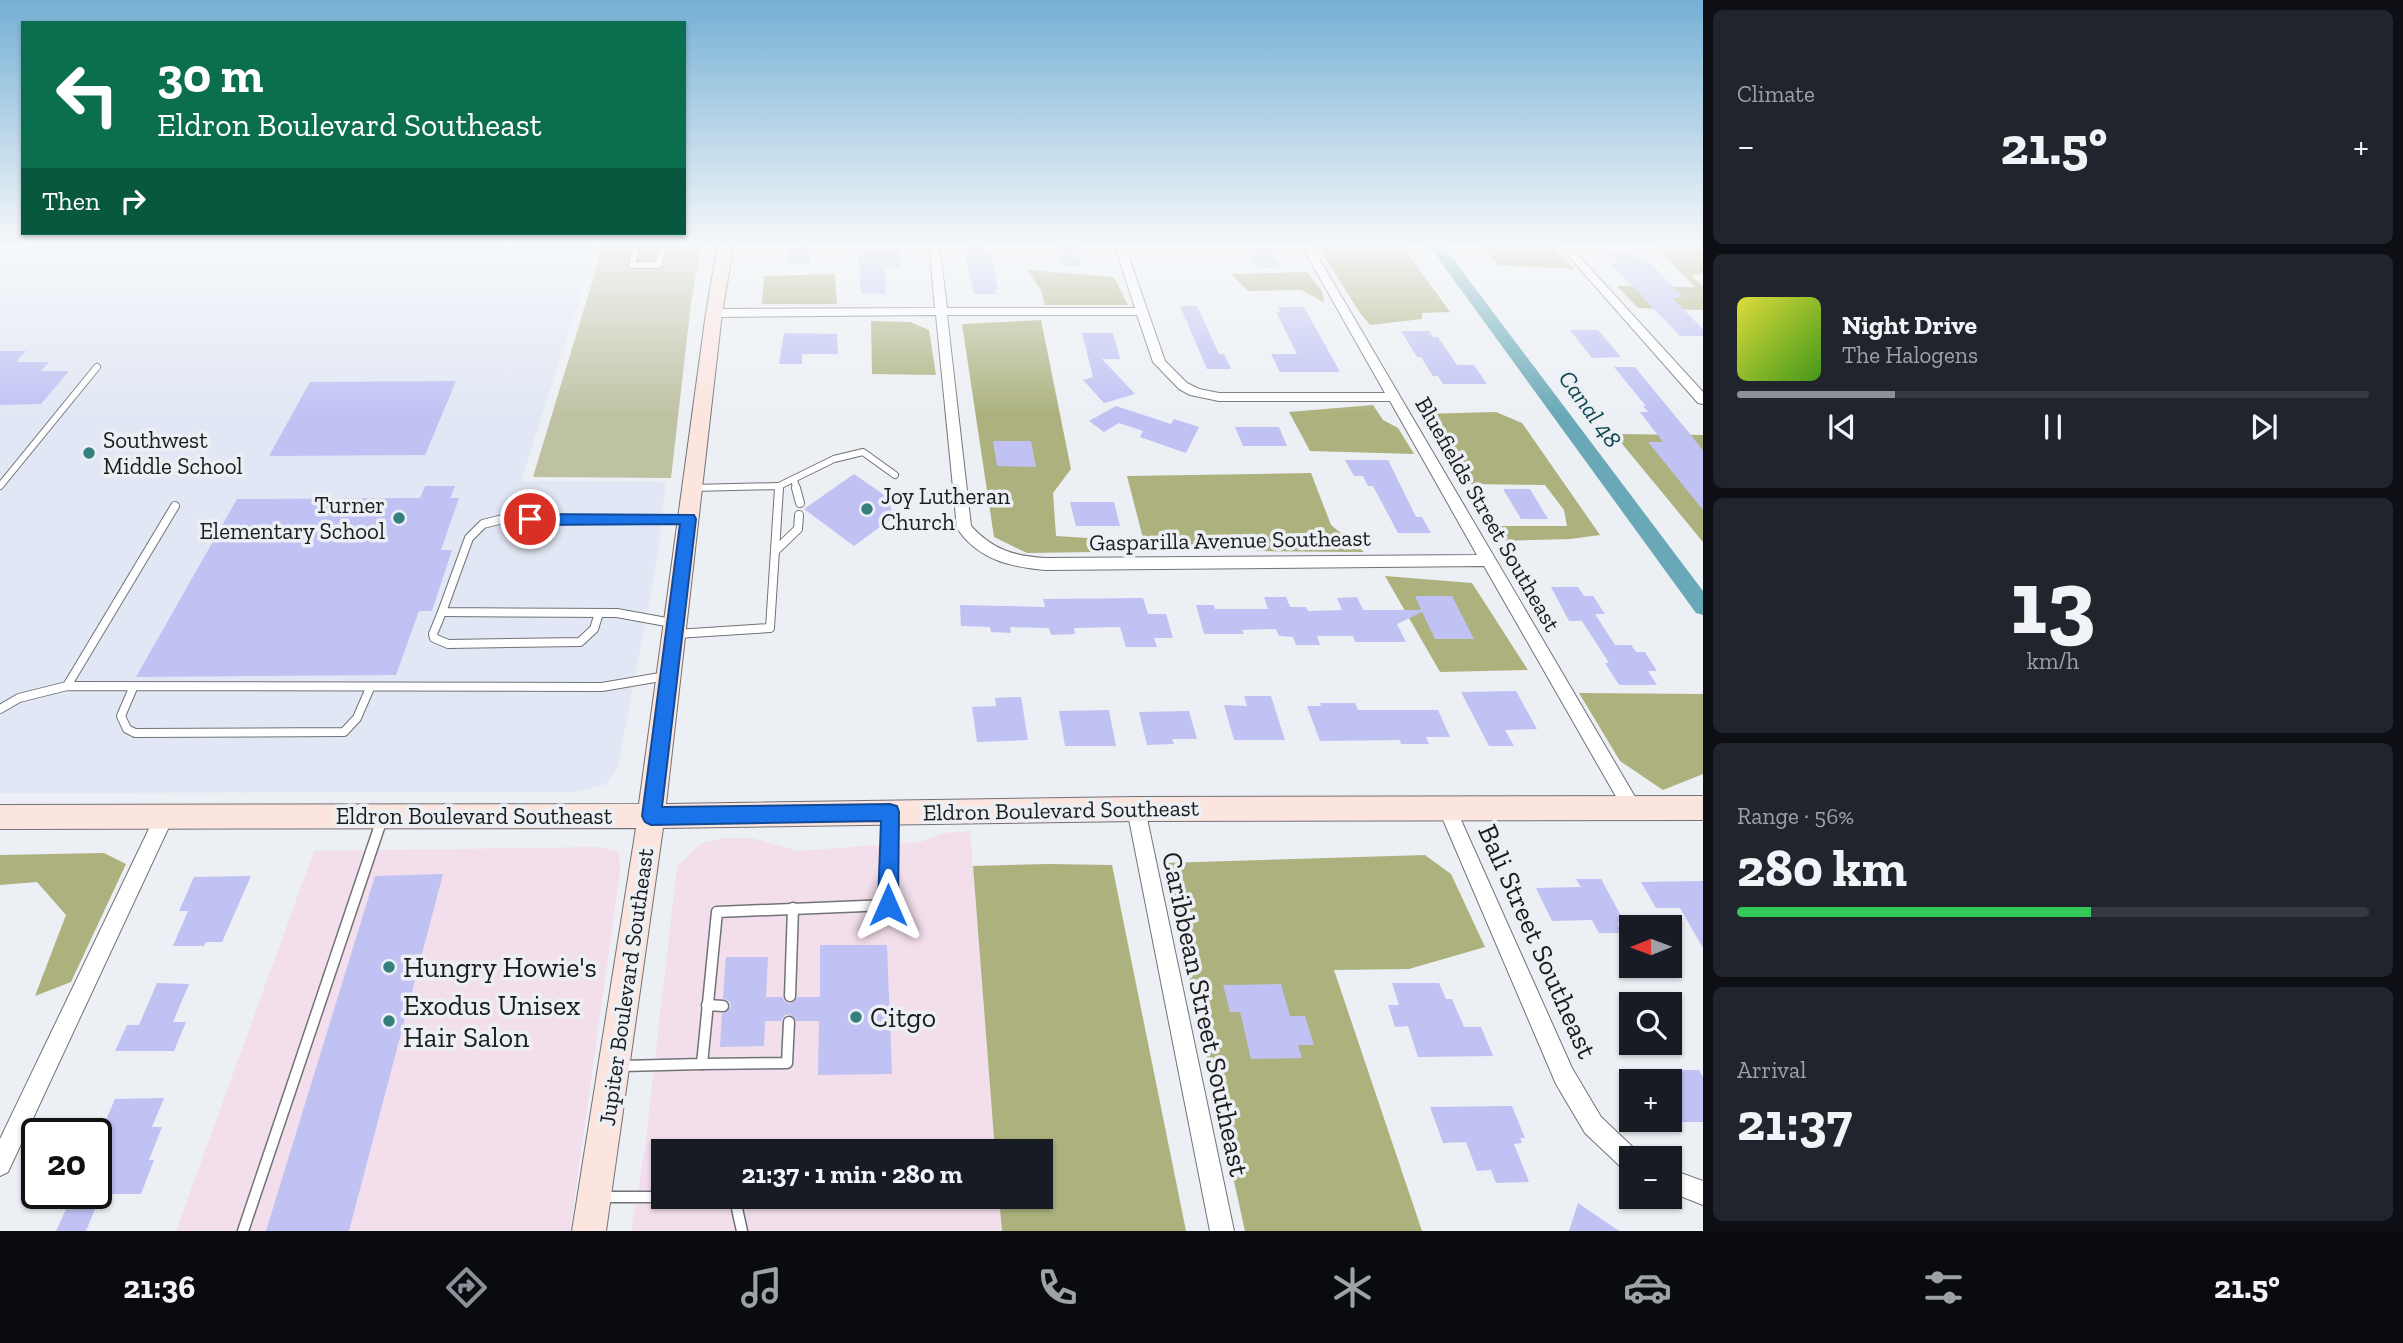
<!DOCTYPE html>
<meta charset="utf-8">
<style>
:root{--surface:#171b24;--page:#20242c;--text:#f1f3f6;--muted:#9ea1a6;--line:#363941;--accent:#8c9099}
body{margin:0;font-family:"Zilla Slab",serif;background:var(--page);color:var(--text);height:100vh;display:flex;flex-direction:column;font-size:26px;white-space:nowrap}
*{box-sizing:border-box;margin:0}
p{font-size:23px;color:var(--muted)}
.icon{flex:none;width:38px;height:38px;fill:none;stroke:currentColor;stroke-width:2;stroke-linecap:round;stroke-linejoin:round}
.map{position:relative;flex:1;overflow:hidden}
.sheet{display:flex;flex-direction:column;gap:10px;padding:10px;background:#0d0f14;width:700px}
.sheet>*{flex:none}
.hud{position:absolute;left:21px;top:21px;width:665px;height:214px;border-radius:0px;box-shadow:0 2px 5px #0004;background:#0b6e4f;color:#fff;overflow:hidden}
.needle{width:46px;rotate:269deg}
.fabs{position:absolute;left:1619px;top:915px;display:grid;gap:14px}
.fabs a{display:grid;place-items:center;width:63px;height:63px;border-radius:0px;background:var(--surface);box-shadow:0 2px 5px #0004;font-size:35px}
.speed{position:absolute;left:21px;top:1118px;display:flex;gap:14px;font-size:35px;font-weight:700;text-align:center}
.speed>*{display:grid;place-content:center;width:91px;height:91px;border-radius:50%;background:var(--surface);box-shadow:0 2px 5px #0004;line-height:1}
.speed .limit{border:4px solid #111;border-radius:10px;background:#fff;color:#111}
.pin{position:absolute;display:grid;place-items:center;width:60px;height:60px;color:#fff;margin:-30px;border:4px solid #fff;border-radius:50%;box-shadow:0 2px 7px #0007}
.me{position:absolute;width:77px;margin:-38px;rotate:0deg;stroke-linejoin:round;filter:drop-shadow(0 0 5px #0008)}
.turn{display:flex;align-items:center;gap:24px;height:147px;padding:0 21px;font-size:32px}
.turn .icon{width:91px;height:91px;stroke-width:2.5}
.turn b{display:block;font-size:49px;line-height:60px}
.then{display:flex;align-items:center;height:66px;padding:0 21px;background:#0003;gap:14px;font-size:26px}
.big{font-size:52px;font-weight:700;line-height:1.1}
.sheet .widget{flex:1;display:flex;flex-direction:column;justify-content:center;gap:10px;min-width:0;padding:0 24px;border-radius:10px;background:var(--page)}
.sheet .dial{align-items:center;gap:0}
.dial b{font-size:91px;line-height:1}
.song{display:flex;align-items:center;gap:21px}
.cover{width:84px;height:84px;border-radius:10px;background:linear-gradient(135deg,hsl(60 70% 55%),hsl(100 70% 35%))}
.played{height:7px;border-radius:4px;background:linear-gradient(90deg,var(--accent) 25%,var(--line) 25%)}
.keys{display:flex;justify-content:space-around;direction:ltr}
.heat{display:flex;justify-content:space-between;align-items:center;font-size:38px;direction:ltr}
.charge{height:10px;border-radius:5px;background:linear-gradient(90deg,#34c759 56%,var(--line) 0)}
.trip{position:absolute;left:651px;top:1139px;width:402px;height:70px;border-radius:0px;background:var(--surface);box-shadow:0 2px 5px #0004;font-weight:700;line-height:70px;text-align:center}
.tab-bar{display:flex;height:112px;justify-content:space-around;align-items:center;background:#090b0e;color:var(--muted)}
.tab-bar .icon{width:49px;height:49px}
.tab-bar .current{color:var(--accent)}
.tab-bar b{font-size:32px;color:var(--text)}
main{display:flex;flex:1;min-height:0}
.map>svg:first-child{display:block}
</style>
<main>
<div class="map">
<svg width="1703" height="1231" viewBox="0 0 1703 1231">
<rect width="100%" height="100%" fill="#eceff4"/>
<g fill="#f3deec">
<path d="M970,831L995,1151L663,1152V1197H999L1002,1231H631L645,1148L677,866L702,843L723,838H752L797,851L920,842L944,833Z"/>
<path d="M598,847L619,852L620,871L570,1231H176L314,851Z"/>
</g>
<path fill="#e1e7f4" d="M0,243H597L521,481L666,482L658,554L618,766L606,784L577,792L0,793Z"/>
<path fill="#bfc2a2" d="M604,243H701L691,303L671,478L533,477Z"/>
<g fill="#acb17e">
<path d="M1316,243H1400L1450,312L1422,313V319L1370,325L1360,313Z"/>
<path d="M1482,243H1549L1574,269L1498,265Z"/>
<path d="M1653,243H1703V274L1691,275L1703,286V310L1638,308L1617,286L1695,287Z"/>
<path d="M1027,270L1114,277L1128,305H1045L1041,290Z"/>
<path d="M1307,272L1322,291L1324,302L1301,290L1248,291L1231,274Z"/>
<path d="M835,274L837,304H762L764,276Z"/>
<path d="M1041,320L1071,469L1053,493L1056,536L1088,538L1092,552L1027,553L994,537L962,324Z"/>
<path d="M871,321L910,322L929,330L936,375L872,374Z"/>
<path d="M1373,405L1383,420L1398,428L1414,454L1310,451L1289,412Z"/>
<path d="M1496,412L1522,423L1600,535L1570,539L1495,541L1486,526H1567L1564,510L1545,485L1460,484L1419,414Z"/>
<path d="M1614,434L1703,435V542Z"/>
<path d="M1311,473L1331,525L1364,552L1146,550L1127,476Z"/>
<path d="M1385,576L1472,583L1528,670L1440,672Z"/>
<path d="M1579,693L1703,694V774L1663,790L1620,761Z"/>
<path d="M104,853L126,864L71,982L35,996L66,915L37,882L0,885V855Z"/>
<path d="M1425,855L1451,874L1485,947L1409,969L1334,970L1422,1231H1245L1164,863Z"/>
<path d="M1048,864L1112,865L1186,1231H1002L999,1197H1041V1152L995,1151L973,866Z"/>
</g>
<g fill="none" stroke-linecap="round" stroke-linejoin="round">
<path fill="#69a9b7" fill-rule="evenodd" d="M1427,243H1441L1703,591V615L1696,613Z"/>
</g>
<g fill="#bfc2f3">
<path d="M1056,246H1075L1082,266H1063Z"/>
<path d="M810,247V265H787L789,248Z"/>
<path d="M966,247H985L986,254H992L998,290H995L996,294H974L965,255H968Z"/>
<path d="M1247,248H1271L1282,268H1257Z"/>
<path d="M858,249H900L901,267H885L886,294L861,293Z"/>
<path d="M1607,252H1633L1641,260H1648L1683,298H1672L1703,329V336H1680L1611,264H1619Z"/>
<path d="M1180,306H1197L1219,354H1224L1231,369H1207Z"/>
<path d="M1278,307H1304L1340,372H1280L1271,354H1297L1276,312H1281Z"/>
<path d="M1570,330H1598L1621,357L1592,358Z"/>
<path d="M1401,331H1429L1433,337H1438L1457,365H1474L1487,384H1443L1438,376H1433L1421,357H1417Z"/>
<path d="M784,333L837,334L838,354H802V364H779Z"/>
<path d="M1082,333H1113L1120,359H1102L1135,394L1104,403L1083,380L1093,377Z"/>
<path d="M0,351H26L16,362H49L41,371H69L41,404L0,405Z"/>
<path d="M1614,367H1635L1703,450V510L1648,442H1663L1640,412H1648L1643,406H1646Z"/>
<path d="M456,381L425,455L269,456L310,382Z"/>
<path d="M1116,406L1171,424L1174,419L1199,427L1186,453L1140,437L1143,431L1119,423L1104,432L1089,421Z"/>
<path d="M1235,427H1279L1287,446H1243Z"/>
<path d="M993,441H1031L1036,467L997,466Z"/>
<path d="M1345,460H1388L1416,517H1422L1431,533H1398L1373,486H1368L1363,476H1354Z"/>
<path d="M854,474L890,499L892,518L854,546L804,509Z"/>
<path d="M425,486H455L450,498H459L441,550H452L432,611H419L396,675L136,677L237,499L420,498Z"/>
<path d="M1503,489H1530L1548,519H1521Z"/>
<path d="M1070,502H1114L1120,526H1076Z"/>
<path d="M1551,587H1578L1584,596H1593L1605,614H1595L1615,645H1631L1636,652H1645L1657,671H1648L1657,685H1619L1605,663H1609L1582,621H1569Z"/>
<path d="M1415,596H1452L1474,639H1435L1422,612L1397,624L1406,642H1355L1353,636H1317L1320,645H1296L1293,637L1279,636L1276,629L1242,630L1244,634H1204L1196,605H1214L1215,609H1268L1264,597H1286L1290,607H1306L1308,611L1342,610L1337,598L1357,597L1363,610H1421Z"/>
<path d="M1143,598L1148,614H1166L1173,638H1154L1157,647H1126L1120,627L1074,628L1075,634L1051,635L1049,628L1010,627L1011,633L991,632L990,627L961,626L960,605L1045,607L1043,599Z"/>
<path d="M1516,691L1537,729L1505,730L1514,746H1489L1461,692Z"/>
<path d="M1244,696H1271L1285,740H1234L1224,705L1247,706Z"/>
<path d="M1021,697L1028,740L977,742L972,707L996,706L995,698Z"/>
<path d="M1320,703H1355L1358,710H1438L1450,737H1426L1429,744H1401L1400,740L1320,741L1307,706H1321Z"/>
<path d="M1109,710L1116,746H1065L1059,711Z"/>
<path d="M1189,711L1197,739H1172L1174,744L1147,745L1139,712Z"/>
<path d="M443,874L349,1231H266L375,876Z"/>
<path d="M251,876L222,942H206L204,946H173L188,911H179L194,877Z"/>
<path d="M1576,879H1601L1625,923H1617L1622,933H1599L1592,920L1552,921L1536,888L1581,887Z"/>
<path d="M1703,881V948L1680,908H1656L1641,882Z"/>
<path d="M820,945H887L892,1074L818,1075L819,1021H797L790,1014L785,1015L781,1021H765L764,1046L720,1047L722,1014L731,1007L730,1002L723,998L726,957H768L766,997H782L785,1002L790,1004L798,997H820Z"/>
<path d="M157,983L189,984L173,1022H186L174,1051H115L127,1025H139Z"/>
<path d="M1392,983H1439L1446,999H1452L1464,1027H1481L1493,1056L1418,1057L1408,1026L1395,1027L1388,1005H1399Z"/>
<path d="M1281,984L1290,1016H1305L1314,1045H1298L1302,1058L1251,1059L1240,1012H1230L1223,985Z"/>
<path d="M1670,1070H1699L1703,1077V1122H1670Z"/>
<path d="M164,1098L152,1127H162L149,1160H154L141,1194H101L86,1231H56L73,1194H96V1134H100L115,1099Z"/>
<path d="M1512,1106L1525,1138H1520L1522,1143L1514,1144L1529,1182L1496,1183L1491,1170L1477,1171L1466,1142L1443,1143L1430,1107Z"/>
<path d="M1578,1203L1619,1231H1569Z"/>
</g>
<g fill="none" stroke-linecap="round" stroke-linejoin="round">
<g stroke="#717378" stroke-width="8">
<g id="lane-far2">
<path d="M637,243L632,265H658L664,243"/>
<path d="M794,480L797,490"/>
<path d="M0,486L97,367"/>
<path d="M779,486L834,459L863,452L895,475"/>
<path d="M692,488L779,486V490"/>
</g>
</g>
<g stroke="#717378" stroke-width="10">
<g id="lane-far1">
<path d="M692,488H698"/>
<path d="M796,488L800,503"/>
<path d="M775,551L798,529L799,515"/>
<path d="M442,612L433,634L434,638L448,644L580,642L594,629L599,613"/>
<path d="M672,623L617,613L442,612L469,538L483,524L503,519H686"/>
<path d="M676,634L770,628L779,488"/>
<path d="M67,686L175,506"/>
<path d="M133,688L121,716L127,729L135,733L344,732L357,718L370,688"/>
<path d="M0,709L19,698L67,686L602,687L666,676"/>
</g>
</g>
<g stroke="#717378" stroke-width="13">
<g id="lane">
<path d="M790,996L793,908"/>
<path d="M707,1005L723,1006"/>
<path d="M702,1064L787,1063L789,1022"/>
<path d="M622,1066L702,1064L717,912L888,905L890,815"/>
<path d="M603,1197H663"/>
<path d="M722,1197L736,1204L742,1231"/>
<path d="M243,1231L382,819"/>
</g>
</g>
<g stroke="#717378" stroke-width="2">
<g id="street">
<path d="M929,243H939L947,308H1135L1114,243H1124L1165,361L1187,383L1199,389L1219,393H1385L1300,243H1310L1638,802L1641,808L1638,814L1632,816L1626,814L1484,566L1045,570C1010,567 977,559 957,528L936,315L714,317L708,313L714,309L935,308ZM947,315H1137L1153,362L1179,389L1190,395L1219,401H1390L1477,555L1045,558C1014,556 993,550 971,526Z"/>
<path d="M1557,243H1567L1703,392V404L1698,403Z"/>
<path d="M1447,800L1453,802L1572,1068L1601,1117L1639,1153L1641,1158H1631V1173L1623,1169L1585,1133L1556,1084L1438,808L1441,802Z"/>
<path d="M1136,801L1142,803L1145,809L1234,1231H1210L1127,809L1130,803Z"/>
<path d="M165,808L172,810L174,816L8,1172L0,1176V1139L158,810Z"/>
<path d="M1670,1169L1703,1181V1205L1670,1192Z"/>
</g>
</g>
<g stroke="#717378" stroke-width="2">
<path id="secondary" d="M718,243H734L722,313L666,804L1136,797L1703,796V820L1136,821L663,828L606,1231H572L636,828L0,829V805L639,804L706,313Z"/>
</g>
<use href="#lane-far2" stroke="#fff" stroke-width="6"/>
<use href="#lane-far1" stroke="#fff" stroke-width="8"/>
<use href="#lane" stroke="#fff" stroke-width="10"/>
<use href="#street" fill="#fff" fill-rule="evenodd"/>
<use href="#secondary" fill="#fce5df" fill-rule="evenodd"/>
</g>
<linearGradient id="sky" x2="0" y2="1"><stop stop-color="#75b0d4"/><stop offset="0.59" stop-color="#f6f8fa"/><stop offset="1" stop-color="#f6f8fa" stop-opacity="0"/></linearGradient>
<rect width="1703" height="415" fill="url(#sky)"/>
<path fill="#1a73e8" stroke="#114b97" stroke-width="2" d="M530,514L694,515L696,519L662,807L890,804L897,806L899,812L898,905L895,912L888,915L881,912L878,905L881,821L651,825L645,822L642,816L680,524L530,525L523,519Z"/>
<g fill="#367f7f" stroke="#eceff4" stroke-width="2.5">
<circle cx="89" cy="453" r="7"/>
<circle cx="867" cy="509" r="7"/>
<circle cx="399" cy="518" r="7"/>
<circle cx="389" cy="967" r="7"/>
<circle cx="856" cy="1017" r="7"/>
<circle cx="389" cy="1021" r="7"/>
</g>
<g text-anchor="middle" stroke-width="7" stroke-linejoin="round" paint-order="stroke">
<g font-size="23" fill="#1b1c1e" stroke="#eceff4" text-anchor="start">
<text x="103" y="448">Southwest<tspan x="103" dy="26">Middle School</tspan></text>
<text x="881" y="504">Joy Lutheran<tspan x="881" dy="26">Church</tspan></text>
<text x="385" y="513" text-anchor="end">Turner<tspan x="385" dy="26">Elementary School</tspan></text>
</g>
<g font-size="23" fill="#1b1c1e" stroke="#eceff4">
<text transform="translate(1488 514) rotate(60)" y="8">Bluefields Street Southeast</text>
<text transform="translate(1230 540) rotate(-1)" y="8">Gasparilla Avenue Southeast</text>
<text transform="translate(1061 810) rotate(-1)" y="8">Eldron Boulevard Southeast</text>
<text x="474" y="824">Eldron Boulevard Southeast</text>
<text transform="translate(626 987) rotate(-82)" y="8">Jupiter Boulevard Southeast</text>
</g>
<g font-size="24" font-style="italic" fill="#0c4752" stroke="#eceff4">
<text transform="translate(1590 409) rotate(54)" y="8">Canal 48</text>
</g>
<g font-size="28" fill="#1b1c1e" stroke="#eceff4">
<text transform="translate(1538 941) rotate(66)" y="10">Bali Street Southeast</text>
<text transform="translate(1206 1014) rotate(78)" y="10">Caribbean Street Southeast</text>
</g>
<g font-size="28" fill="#1b1c1e" stroke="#eceff4" text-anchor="start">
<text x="403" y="977">Hungry Howie's</text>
<text x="403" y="1015">Exodus Unisex<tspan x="403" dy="32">Hair Salon</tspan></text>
<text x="870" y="1027">Citgo</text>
</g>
</g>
</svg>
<div class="fabs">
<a><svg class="needle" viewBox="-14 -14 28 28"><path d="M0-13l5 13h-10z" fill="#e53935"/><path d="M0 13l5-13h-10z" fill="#9ea1a6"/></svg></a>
<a><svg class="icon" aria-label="search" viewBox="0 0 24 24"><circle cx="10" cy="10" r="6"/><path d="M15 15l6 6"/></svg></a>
<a>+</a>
<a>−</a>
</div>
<div class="speed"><div class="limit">20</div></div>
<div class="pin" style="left:530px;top:519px;background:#d93025"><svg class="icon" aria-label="arrive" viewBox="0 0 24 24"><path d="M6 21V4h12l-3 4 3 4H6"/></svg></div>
<svg class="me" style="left:888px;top:905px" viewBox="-20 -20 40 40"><path d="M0-17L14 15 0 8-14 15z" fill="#1a73e8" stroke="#fff" stroke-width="4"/></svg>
<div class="trip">21:37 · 1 min · 280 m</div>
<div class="hud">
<div class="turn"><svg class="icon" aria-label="left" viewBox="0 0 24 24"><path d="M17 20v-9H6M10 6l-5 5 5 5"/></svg><div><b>30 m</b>Eldron Boulevard Southeast</div></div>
<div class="then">Then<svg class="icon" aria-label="right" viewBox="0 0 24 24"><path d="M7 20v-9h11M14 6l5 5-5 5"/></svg></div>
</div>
</div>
<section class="sheet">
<div class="widget"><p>Climate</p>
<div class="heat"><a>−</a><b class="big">21.5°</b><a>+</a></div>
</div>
<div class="widget">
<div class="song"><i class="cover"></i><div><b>Night Drive</b><p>The Halogens</p></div></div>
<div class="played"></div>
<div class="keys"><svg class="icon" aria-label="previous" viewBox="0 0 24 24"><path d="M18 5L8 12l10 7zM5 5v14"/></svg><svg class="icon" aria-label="pause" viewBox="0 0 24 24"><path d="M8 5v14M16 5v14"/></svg><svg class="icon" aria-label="next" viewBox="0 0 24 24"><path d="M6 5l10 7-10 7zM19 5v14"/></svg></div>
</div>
<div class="widget dial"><b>13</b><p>km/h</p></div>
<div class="widget"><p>Range · 56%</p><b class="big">280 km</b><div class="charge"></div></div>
<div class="widget"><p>Arrival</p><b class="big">21:37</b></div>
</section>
</main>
<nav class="tab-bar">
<b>21:36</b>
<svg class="icon current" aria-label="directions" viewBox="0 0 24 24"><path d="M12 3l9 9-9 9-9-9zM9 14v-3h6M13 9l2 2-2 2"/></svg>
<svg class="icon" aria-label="music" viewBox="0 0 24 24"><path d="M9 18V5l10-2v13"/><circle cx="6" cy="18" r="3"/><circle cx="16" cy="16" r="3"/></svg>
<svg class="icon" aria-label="phone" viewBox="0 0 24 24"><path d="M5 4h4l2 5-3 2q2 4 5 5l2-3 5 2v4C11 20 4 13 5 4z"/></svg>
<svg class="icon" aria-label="climate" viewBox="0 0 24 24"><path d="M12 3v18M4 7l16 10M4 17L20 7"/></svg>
<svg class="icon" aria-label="car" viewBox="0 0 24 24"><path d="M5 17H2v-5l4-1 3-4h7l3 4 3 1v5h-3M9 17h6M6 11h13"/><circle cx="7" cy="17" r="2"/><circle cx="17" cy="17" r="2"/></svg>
<svg class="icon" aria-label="filters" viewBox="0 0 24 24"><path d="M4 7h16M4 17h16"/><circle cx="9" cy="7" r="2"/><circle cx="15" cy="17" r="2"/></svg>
<b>21.5°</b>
</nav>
